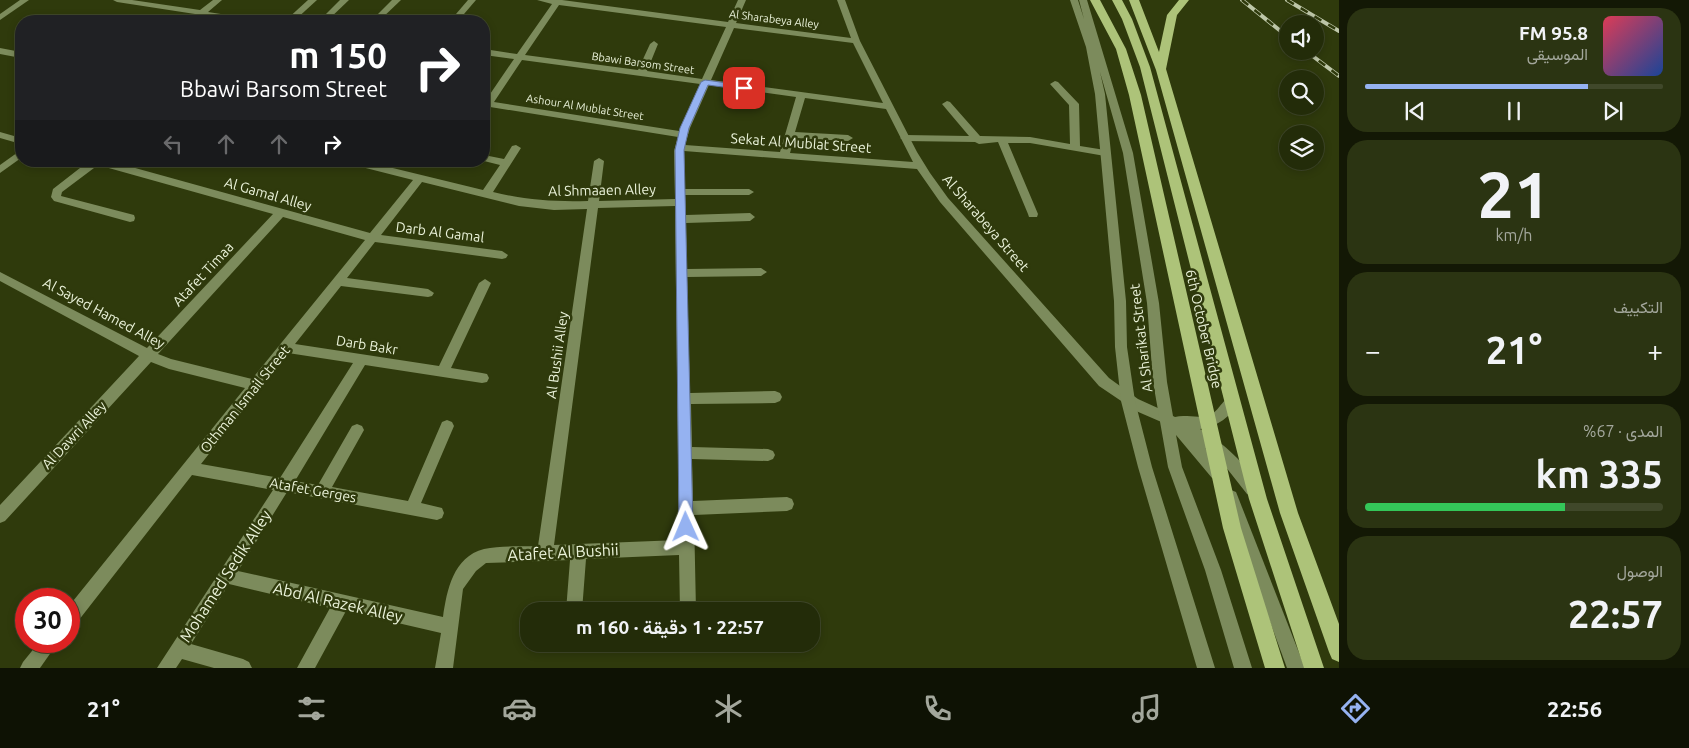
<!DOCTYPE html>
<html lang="ar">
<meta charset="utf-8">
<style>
:root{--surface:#232c09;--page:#2b3412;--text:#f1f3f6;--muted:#a3a79c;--line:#40482a;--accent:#95b2f1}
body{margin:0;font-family:Ubuntu,Vazirmatn,sans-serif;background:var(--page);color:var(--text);direction:rtl;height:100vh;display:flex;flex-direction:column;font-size:19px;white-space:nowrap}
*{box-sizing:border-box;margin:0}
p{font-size:16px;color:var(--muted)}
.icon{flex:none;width:28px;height:28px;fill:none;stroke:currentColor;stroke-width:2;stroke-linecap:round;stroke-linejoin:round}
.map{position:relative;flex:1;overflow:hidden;direction:ltr}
.sheet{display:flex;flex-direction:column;gap:8px;padding:8px;background:#131805;width:350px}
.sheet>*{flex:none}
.guide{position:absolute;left:15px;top:15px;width:475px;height:152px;border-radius:20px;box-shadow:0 2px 8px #0003,0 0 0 1px var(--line);direction:rtl;background:#202124;color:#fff;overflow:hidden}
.fabs{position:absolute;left:1279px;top:15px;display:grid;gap:10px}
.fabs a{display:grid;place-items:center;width:45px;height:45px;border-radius:50%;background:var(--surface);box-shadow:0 2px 8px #0003,0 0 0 1px var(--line);font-size:25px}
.speed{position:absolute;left:15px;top:588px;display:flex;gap:10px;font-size:25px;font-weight:700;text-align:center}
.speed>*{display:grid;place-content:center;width:65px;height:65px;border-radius:50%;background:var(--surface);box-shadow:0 2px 8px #0003,0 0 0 1px var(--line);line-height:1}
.speed .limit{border:8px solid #d22;background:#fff;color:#111}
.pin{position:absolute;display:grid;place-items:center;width:42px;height:42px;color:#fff;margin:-21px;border-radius:10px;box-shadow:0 2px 8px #0006}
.me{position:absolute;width:55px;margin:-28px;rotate:359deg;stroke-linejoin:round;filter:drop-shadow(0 0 4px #0008)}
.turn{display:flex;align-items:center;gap:18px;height:105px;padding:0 20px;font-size:22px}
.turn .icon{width:65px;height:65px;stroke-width:2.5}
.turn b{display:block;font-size:35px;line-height:42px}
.lanes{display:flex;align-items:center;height:48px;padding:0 20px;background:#0003;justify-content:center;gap:25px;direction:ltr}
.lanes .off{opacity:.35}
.big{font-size:38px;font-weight:600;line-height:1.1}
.sheet .card{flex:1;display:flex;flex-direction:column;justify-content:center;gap:8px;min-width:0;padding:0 18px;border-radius:20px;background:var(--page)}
.sheet .dial{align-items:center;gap:0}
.dial b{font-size:65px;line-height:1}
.song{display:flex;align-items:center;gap:15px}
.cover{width:60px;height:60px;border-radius:8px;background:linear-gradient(135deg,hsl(350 70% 55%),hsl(220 70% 35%))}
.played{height:5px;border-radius:2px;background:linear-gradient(90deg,var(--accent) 75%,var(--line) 75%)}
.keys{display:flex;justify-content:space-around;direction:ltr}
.heat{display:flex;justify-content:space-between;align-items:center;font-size:28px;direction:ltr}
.charge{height:8px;border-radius:4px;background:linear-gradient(90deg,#34c759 67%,var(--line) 0)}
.trip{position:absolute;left:520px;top:602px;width:300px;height:50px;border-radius:20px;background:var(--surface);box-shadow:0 2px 8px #0003,0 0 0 1px var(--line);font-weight:600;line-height:50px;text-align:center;direction:rtl}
.tab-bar{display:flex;height:80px;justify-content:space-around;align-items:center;background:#0e1204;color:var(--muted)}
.tab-bar .icon{width:35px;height:35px}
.tab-bar .current{color:var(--accent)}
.tab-bar b{font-size:22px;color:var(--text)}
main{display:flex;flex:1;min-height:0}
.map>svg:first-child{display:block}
</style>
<main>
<section class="sheet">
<div class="card">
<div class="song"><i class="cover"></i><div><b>95.8 FM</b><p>الموسيقى</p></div></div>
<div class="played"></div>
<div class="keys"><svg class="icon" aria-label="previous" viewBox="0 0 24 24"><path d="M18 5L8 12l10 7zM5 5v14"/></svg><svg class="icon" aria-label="pause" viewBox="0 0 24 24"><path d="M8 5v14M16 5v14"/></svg><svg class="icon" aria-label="next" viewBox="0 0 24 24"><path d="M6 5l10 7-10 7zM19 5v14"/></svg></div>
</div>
<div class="card dial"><b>21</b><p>km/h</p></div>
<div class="card"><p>التكييف</p>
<div class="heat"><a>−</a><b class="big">21°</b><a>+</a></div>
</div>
<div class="card"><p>المدى · 67%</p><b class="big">335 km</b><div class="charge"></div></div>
<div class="card"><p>الوصول</p><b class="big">22:57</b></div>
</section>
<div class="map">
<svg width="1339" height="668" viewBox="0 0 1339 668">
<rect width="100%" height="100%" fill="#2f3a0c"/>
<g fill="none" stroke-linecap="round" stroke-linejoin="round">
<path fill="#7c8b5c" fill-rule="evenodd" d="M1055,81L1058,82L1079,104L1080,146L1105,150L1110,153L1105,156L1030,143H1008L1038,214L1037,217H1029L1028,214L998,142L979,144L975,142L905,141L900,138L905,135L969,136L942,104L947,101L950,102L980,136L1030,137L1070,144L1069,105L1050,84Z"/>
<g fill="#7c8b5c" fill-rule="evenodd">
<path d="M20,0H29L0,20V14Z"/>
<path d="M113,0H132L200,10L213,0H222L208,12L253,19L257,21H239L203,16L197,19L193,17L195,14L117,2Z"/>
<path d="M308,0H317L294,21H285Z"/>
<path d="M340,0H349L327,21H319Z"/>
<path d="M392,0H401L379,21H371Z"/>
<path d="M468,0H476L458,21H450Z"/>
<path d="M537,0H562L728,22L738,0H746L736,23L851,38L837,0H845L860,41L917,152L930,173L948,198L1109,378L1138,399L1171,414L1173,418L1171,422L1166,424L1136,411L1099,386L940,202L917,169L684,151L685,189H749L754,192L749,195H685L686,215L750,213L755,217L750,221L686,223L687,269L761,268L767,272L761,276L687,277L690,393L775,391L780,393L782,397L780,401L775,403L691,404L692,447L768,449L773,451L775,455L773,459L768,461L692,459L693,501L787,497L792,499L794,504L792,509L787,511L694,515L696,611H680L679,555L586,559L582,611H566L570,560L486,563L476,571L463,589L453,668H435L441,633L346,611L315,668H297L330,608L229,584L191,644L243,659L249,662L252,668H214L182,659L176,668H157L273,490L192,475L75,625L69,627V606L245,388L169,369L151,362L5,521L0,523V505L139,356L0,281V272L147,348L273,214L98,165L62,192L61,196L134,215L135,218L134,221L130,222L54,201L51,197L53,189L89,161H110L370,233L413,180L346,163L345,161H364L483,190L500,165L484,161V155L504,159L512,146L516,145L521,148L493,192C525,200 555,202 588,201L594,161L599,158L604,161L599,201L675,199L674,151L678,137L484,106V100H486L514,59L484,55V49L517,54L552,4ZM559,5L726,27L702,79L647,71L658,44L654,41L650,44L638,70L525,55ZM734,28L853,43L883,103L711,80ZM522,60L700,84L679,131L494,102ZM709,85L796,97L780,152L685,145L690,128ZM805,98L886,109L913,162L790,153L794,138L848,141L853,138L848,135L795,132ZM422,182L519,206L554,210L587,209L538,546C521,547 500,545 484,549C453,557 447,590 443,617L238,571L287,492L437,520L442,518L444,513L442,508L421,503L454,426L452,422L447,420L442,422L408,501L332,487L364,430L362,426L357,424L352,426L318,485L295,481L365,365L482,383L487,382L489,378L487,374L482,373L451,368L491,283L485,279L479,283L439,366L295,344L341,286L428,297L432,296L434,293L428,289L347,278L375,242L502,259L506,258L508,255L502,251L381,235ZM675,206L679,540L554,545L598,208ZM283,217L365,240L252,379L171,359L158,354ZM288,353L353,363L280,478L201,464Z"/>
<path d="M0,48L21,52V58L0,54Z"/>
<path d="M0,132L21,138V144L0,138Z"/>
<path d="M21,150V158L0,173V165Z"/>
<path d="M40,641H59L40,668H20L23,662Z"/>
<path d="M681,644H697L695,651L689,653L683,651Z"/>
</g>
<g fill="#7c8b5c" fill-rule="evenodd">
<path d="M1070,0H1078L1084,19L1079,0H1087L1133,153L1159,303L1167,382L1173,416L1175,417C1187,414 1200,420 1212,414C1221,409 1225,393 1237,397L1239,401C1230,418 1218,426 1200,429C1223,443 1248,464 1259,489L1257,494L1252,496L1247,494L1225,466L1205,448L1224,473L1222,478L1217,479L1212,478L1176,435L1182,467L1221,570L1252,668H1234L1205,570L1168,467L1153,382L1147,303L1123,153L1100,72L1105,94L1126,301L1127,347L1135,401L1152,467L1215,668H1197L1138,467L1121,401L1115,347L1114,301L1095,94L1086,47Z"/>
<path d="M1231,490L1236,492L1238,497L1305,668H1287L1224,497L1226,492Z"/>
</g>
<g fill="#adc379" fill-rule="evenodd">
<path d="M1090,0H1100L1126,49L1141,95L1241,528L1285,668H1265L1223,528L1129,95L1116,49Z"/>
<path d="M1112,0H1122L1132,19L1150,67L1267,499L1324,668H1304L1249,499L1140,67L1122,19Z"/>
<path d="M1129,0H1139L1159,52L1167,15L1179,0H1189L1177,15L1166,69L1298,513L1339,624V662L1332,659L1329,652L1280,513L1156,70Z"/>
</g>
<g stroke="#bec7a9" stroke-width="4">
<g id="rail">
<path d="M1242,0L1288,37"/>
<path d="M1287,0L1339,31"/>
<path d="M1306,51L1339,76"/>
</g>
</g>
<use href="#rail" stroke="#2f3a0c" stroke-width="2.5" stroke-dasharray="8" stroke-linecap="butt"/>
</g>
<path fill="#95b2f1" stroke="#61749d" d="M705,80L744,85L748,88L744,90L708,85L689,128L684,150L693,527L691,532L686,534L681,532L679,527L675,150L680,128L701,82Z"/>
<g text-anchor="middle" stroke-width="5" stroke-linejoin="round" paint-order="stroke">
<g font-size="11" fill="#eaf2d9" stroke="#2f3a0c">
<text transform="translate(774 19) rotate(7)" y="4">Al Sharabeya Alley</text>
<text transform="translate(643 63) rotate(8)" y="4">Bbawi Barsom Street</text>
<text transform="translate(585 107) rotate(9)" y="4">Ashour Al Mublat Street</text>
</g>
<g font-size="14" fill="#eaf2d9" stroke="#2f3a0c">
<text transform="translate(801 143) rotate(4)" y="5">Sekat Al Mublat Street</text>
<text transform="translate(602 190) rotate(-1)" y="5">Al Shmaaen Alley</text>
<text transform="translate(268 194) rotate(16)" y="5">Al Gamal Alley</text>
<text transform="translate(986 223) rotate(49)" y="5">Al Sharabeya Street</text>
<text transform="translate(440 232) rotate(7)" y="5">Darb Al Gamal</text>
<text transform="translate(203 274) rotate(-47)" y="5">Atafet Timaa</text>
<text transform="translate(104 313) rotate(28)" y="5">Al Sayed Hamed Alley</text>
<text transform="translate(1204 329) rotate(77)" y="5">6th October Bridge</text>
<text transform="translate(1141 338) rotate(-97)" y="5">Al Sharikat Street</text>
<text transform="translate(367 345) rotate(9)" y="5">Darb Bakr</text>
<text transform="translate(557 355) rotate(-82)" y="5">Al Bushii Alley</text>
<text transform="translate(245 399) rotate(-51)" y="5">Othman Ismail Street</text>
<text transform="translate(74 435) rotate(-47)" y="5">Al Dawri Alley</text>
<text transform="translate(313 490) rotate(10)" y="5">Atafet Gerges</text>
</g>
<g font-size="16" fill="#eaf2d9" stroke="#2f3a0c">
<text transform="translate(563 552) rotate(-3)" y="6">Atafet Al Bushii</text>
<text transform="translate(225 576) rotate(-57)" y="6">Mohamed Sedik Alley</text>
<text transform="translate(338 602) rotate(13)" y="6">Abd Al Razek Alley</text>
</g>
</g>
</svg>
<div class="fabs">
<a><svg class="icon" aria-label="sound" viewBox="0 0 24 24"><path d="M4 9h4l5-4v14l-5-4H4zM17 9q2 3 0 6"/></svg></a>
<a><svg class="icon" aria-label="search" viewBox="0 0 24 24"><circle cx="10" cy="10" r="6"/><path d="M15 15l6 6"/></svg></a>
<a><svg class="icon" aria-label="layers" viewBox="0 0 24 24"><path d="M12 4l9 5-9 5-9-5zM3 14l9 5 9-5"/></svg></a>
</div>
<div class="speed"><div class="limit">30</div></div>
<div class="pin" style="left:744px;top:88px;background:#d93025"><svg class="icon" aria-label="arrive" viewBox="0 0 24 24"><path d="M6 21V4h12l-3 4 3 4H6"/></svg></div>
<svg class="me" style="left:686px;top:527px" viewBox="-20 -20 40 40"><path d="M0-17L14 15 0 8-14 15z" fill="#95b2f1" stroke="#fff" stroke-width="4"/></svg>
<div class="trip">22:57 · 1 دقيقة · 160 m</div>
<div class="guide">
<div class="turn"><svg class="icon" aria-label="right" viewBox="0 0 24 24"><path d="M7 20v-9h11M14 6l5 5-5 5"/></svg><div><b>150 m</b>Bbawi Barsom Street</div></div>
<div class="lanes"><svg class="icon off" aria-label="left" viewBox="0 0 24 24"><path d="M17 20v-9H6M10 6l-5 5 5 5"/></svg><svg class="icon off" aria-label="ahead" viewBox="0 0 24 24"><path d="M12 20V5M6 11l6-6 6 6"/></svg><svg class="icon off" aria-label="ahead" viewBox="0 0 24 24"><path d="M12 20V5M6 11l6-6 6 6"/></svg><svg class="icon" aria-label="right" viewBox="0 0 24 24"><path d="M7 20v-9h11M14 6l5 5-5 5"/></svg></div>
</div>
</div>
</main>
<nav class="tab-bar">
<b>22:56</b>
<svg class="icon current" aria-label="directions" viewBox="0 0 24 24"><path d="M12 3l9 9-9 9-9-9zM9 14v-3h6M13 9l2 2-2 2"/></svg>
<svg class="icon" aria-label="music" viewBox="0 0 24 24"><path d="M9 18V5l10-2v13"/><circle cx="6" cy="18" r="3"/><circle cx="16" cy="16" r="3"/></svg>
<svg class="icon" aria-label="phone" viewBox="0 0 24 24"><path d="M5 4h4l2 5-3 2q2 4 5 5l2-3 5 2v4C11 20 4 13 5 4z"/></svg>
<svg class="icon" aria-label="climate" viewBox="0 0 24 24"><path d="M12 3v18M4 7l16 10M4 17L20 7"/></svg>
<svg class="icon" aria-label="car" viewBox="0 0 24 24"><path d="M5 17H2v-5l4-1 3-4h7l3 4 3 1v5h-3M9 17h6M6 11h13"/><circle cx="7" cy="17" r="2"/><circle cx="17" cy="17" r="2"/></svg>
<svg class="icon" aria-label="filters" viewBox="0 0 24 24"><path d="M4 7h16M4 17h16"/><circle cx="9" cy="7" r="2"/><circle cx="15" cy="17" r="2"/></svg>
<b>21°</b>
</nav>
